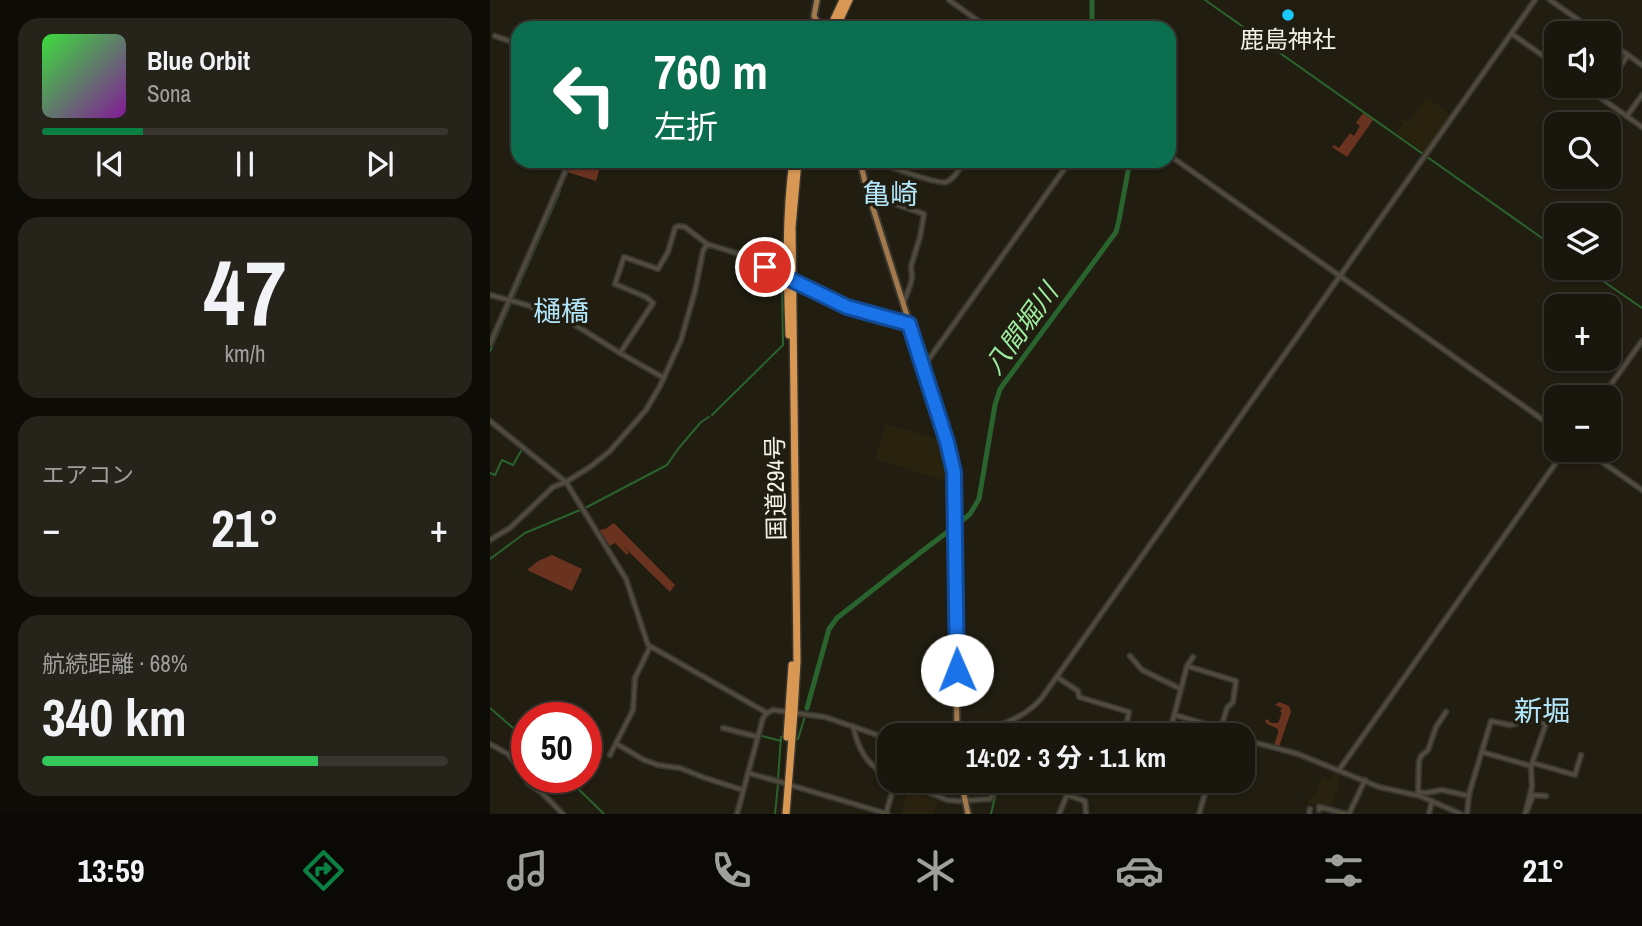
<!DOCTYPE html>
<html lang="ja">
<meta charset="utf-8">
<style>
:root{--surface:#19160d;--page:#26231b;--text:#f1f3f6;--muted:#9f9f9d;--line:#37352e;--accent:#0b8043}
body{margin:0;font-family:"Archivo Narrow","Noto Sans JP",sans-serif;background:var(--page);color:var(--text);height:100vh;display:flex;flex-direction:column;font-size:26px;white-space:nowrap}
*{box-sizing:border-box;margin:0}
p{font-size:23px;color:var(--muted)}
.icon{flex:none;width:38px;height:38px;fill:none;stroke:currentColor;stroke-width:2;stroke-linecap:round;stroke-linejoin:round}
.map{position:relative;flex:1;overflow:hidden}
.sheet{display:flex;flex-direction:column;gap:18px;padding:18px;background:#0e0c07;width:490px}
.sheet>*{flex:none}
.top-card{position:absolute;left:21px;top:21px;width:665px;height:147px;border-radius:21px;box-shadow:0 2px 5px #0004,0 0 0 2px var(--line);background:#0b6e4f;color:#fff;overflow:hidden}
.fabs{position:absolute;left:1054px;top:21px;display:grid;gap:14px}
.fabs a{display:grid;place-items:center;width:77px;height:77px;border-radius:14px;background:var(--surface);box-shadow:0 2px 5px #0004,0 0 0 2px var(--line);font-size:35px}
.speed{position:absolute;left:21px;top:702px;display:flex;gap:14px;font-size:35px;font-weight:700;text-align:center}
.speed>*{display:grid;place-content:center;width:91px;height:91px;border-radius:50%;background:var(--surface);box-shadow:0 2px 5px #0004,0 0 0 2px var(--line);line-height:1}
.speed .limit{border:10px solid #d22;background:#fff;color:#111}
.pin{position:absolute;display:grid;place-items:center;width:60px;height:60px;color:#fff;margin:-30px;border:4px solid #fff;border-radius:50%;box-shadow:0 2px 7px #0007}
.me{position:absolute;width:77px;margin:-38px;rotate:359deg;stroke-linejoin:round;filter:drop-shadow(0 0 5px #0008)}
.turn{display:flex;align-items:center;gap:24px;height:147px;padding:0 28px;font-size:32px}
.turn .icon{width:91px;height:91px;stroke-width:2.5}
.turn b{display:block;font-size:49px;line-height:60px}
.big{font-size:52px;font-weight:700;line-height:1.1}
.sheet .widget{flex:1;display:flex;flex-direction:column;justify-content:center;gap:10px;min-width:0;padding:0 24px;border-radius:21px;background:var(--page)}
.sheet .dial{align-items:center;gap:0}
.dial b{font-size:91px;line-height:1}
.song{display:flex;align-items:center;gap:21px}
.cover{width:84px;height:84px;border-radius:10px;background:linear-gradient(135deg,hsl(120 70% 55%),hsl(290 70% 35%))}
.played{height:7px;border-radius:4px;background:linear-gradient(90deg,var(--accent) 25%,var(--line) 25%)}
.keys{display:flex;justify-content:space-around;direction:ltr}
.heat{display:flex;justify-content:space-between;align-items:center;font-size:38px;direction:ltr}
.charge{height:10px;border-radius:5px;background:linear-gradient(90deg,#34c759 68%,var(--line) 0)}
.trip{position:absolute;left:387px;top:723px;width:378px;height:70px;border-radius:21px;background:var(--surface);box-shadow:0 2px 5px #0004,0 0 0 2px var(--line);font-weight:700;line-height:70px;text-align:center}
.dock{display:flex;height:112px;justify-content:space-around;align-items:center;background:#0a0905;color:var(--muted)}
.dock .icon{width:49px;height:49px}
.dock .current{color:var(--accent)}
.dock b{font-size:32px;color:var(--text)}
main{display:flex;flex:1;min-height:0}
.map>svg:first-child{display:block}
</style>
<main>
<section class="sheet">
<div class="widget">
<div class="song"><i class="cover"></i><div><b>Blue Orbit</b><p>Sona</p></div></div>
<div class="played"></div>
<div class="keys"><svg class="icon" aria-label="previous" viewBox="0 0 24 24"><path d="M18 5L8 12l10 7zM5 5v14"/></svg><svg class="icon" aria-label="pause" viewBox="0 0 24 24"><path d="M8 5v14M16 5v14"/></svg><svg class="icon" aria-label="next" viewBox="0 0 24 24"><path d="M6 5l10 7-10 7zM19 5v14"/></svg></div>
</div>
<div class="widget dial"><b>47</b><p>km/h</p></div>
<div class="widget"><p>エアコン</p>
<div class="heat"><a>−</a><b class="big">21°</b><a>+</a></div>
</div>
<div class="widget"><p>航続距離 · 68%</p><b class="big">340 km</b><div class="charge"></div></div>
</section>
<div class="map">
<svg width="1152" height="814" viewBox="0 0 1152 814">
<rect width="100%" height="100%" fill="#211d11"/>
<g fill="#28220f">
<path d="M936,97L962,115L935,153L906,133L913,123L910,120L912,118L919,122Z"/>
<path d="M395,424L452,440L459,463L462,483L385,459Z"/>
<path d="M844,768L852,771L841,809L818,803L819,800L826,795L832,777L841,780Z"/>
<path d="M418,791L448,801L444,814H411Z"/>
</g>
<g fill="#6a3320">
<path d="M873,113L883,120L857,157L842,147L844,145L849,148L860,133L864,136L870,126L866,123Z"/>
<path d="M81,161H112L106,181L77,172Z"/>
<path d="M124,523L184,584L185,585L180,592L133,546L139,553L137,555L125,543L120,546L109,530L115,529Z"/>
<path d="M62,555L92,569L82,591L37,570L48,561Z"/>
<path d="M789,702L799,706L801,712C797,723 793,735 789,747H786L784,745L788,733V729L777,724L775,721L777,719L781,723H788L792,713L790,712L792,708L785,705Z"/>
</g>
<g fill="none" stroke-linecap="round" stroke-linejoin="round">
<g stroke="#29632e" stroke-width="2">
<path d="M715,0L1066,248"/>
<path d="M1094,268L1152,308"/>
<path d="M0,351L70,191"/>
<path d="M222,415L293,345L292,280"/>
<path d="M0,473L5,475L12,460L23,465L31,451"/>
<path d="M97,507L177,465L188,449L211,422L219,417"/>
<path d="M0,559L35,533L90,510"/>
<path d="M0,708L37,740"/>
<path d="M470,732V723"/>
<path d="M272,736L291,741"/>
<path d="M308,739L315,716"/>
<path d="M76,777L114,814"/>
<path d="M288,779L291,737H292"/>
<path d="M931,794L974,814"/>
<path d="M285,814L288,784"/>
<path d="M501,814L509,780"/>
</g>
<g stroke="#29632e" stroke-width="5">
<path d="M602,0V28"/>
<path d="M468,524L480,514L489,499L505,405L510,389L626,232L629,220L640,161"/>
<path d="M317,708L339,629L347,618L431,552L464,527"/>
</g>
<g stroke="#39362f" stroke-width="7">
<g id="minor">
<path d="M459,0L498,28"/>
<path d="M1060,0L1107,33"/>
<path d="M1022,34L1066,65"/>
<path d="M5,36L28,44"/>
<path d="M1118,41L1152,65"/>
<path d="M1118,84L1138,55"/>
<path d="M1094,86L1152,127"/>
<path d="M1110,97L1117,86"/>
<path d="M1137,116L1152,95"/>
<path d="M679,155L1066,429"/>
<path d="M384,161C396,165 446,185 456,182C464,180 470,167 475,161"/>
<path d="M379,195L434,214L430,237L421,266L422,278L420,286L413,304"/>
<path d="M304,280L357,307L419,324"/>
<path d="M0,295L37,305L82,323L130,353L174,378"/>
<path d="M0,344L75,172"/>
<path d="M130,353L163,303L156,297L125,284L134,257L168,269L178,252L185,228L188,226L195,227L217,244"/>
<path d="M434,366L580,161"/>
<path d="M1112,397L1152,341"/>
<path d="M0,421L76,482L136,579L158,645L277,713"/>
<path d="M1095,450L1152,490"/>
<path d="M0,540L20,528L63,487L76,482L100,467L119,452L156,410L170,386L191,340L205,291L213,251L217,244L246,253L297,277"/>
<path d="M640,656L652,670L691,689"/>
<path d="M697,666L746,681L743,702L737,708L730,731"/>
<path d="M567,677L588,691L589,697L639,712L634,735"/>
<path d="M685,715L723,726L738,735"/>
<path d="M519,722L521,724L528,725L544,735"/>
<path d="M363,726C368,749 377,766 399,776"/>
<path d="M233,728L268,737"/>
<path d="M471,735C501,727 528,724 551,699L1045,0"/>
<path d="M591,735H593"/>
<path d="M679,735L697,666L703,657"/>
<path d="M752,739L808,754L889,787L930,796L971,814"/>
<path d="M0,744L18,754L35,776L38,783L52,793L73,814"/>
<path d="M127,744L154,760L168,765L190,768L215,778L253,790"/>
<path d="M992,752L1041,766L1042,787L1035,814"/>
<path d="M120,755L143,710L145,678L160,647"/>
<path d="M1043,763L1085,775L1091,755"/>
<path d="M849,770L1075,450"/>
<path d="M258,773L294,783"/>
<path d="M409,780L457,800L468,801L500,799L504,793L507,780"/>
<path d="M300,785L398,814"/>
<path d="M929,792L935,793L952,790L979,796"/>
<path d="M928,795L929,761L931,756L938,750L946,727L956,712"/>
<path d="M829,810V807L857,814"/>
<path d="M1037,811L1043,795L1056,796"/>
<path d="M396,813L406,780"/>
<path d="M247,814L273,718L277,713L283,710L335,717L399,739"/>
<path d="M569,814L577,795L595,801L596,814"/>
<path d="M709,814L719,780"/>
<path d="M819,814L820,809"/>
<path d="M859,814L875,780"/>
<path d="M939,814L942,801"/>
<path d="M977,814L979,794L1001,721L1020,725L1043,720L1056,724L1041,766"/>
</g>
</g>
<g stroke="#39362f" stroke-width="9">
<g id="major">
<path d="M327,0L324,16L331,28"/>
<path d="M370,161L376,186L457,442L464,472L467,735"/>
<path d="M471,780L478,814"/>
</g>
</g>
<g stroke="#39362f" stroke-width="10">
<g id="highway">
<path d="M340,28L353,0"/>
<path d="M346,28L359,0"/>
<path d="M299,335C297,277 295,219 303,161"/>
<path d="M297,737L302,665"/>
<path d="M296,814L304,712L307,661L302,227L308,161"/>
</g>
</g>
<use href="#minor" stroke="#504b3e" stroke-width="3.5"/>
<use href="#major" stroke="#a2794b" stroke-width="5"/>
<use href="#highway" stroke="#d89753" stroke-width="7"/>
</g>
<g fill="none" stroke-linecap="round" stroke-linejoin="round">
<g stroke="#114b97" stroke-width="18">
<path id="route" d="M275,267L357,307L419,324L457,442L464,472L467,670"/>
</g>
<use href="#route" stroke="#1a73e8" stroke-width="12"/>
</g>
<circle fill="#1bcafc" stroke="#211d11" stroke-width="2.5" cx="798" cy="15" r="7"/>
<g text-anchor="middle" stroke-width="7" stroke-linejoin="round" paint-order="stroke">
<g font-size="24" fill="#f3f0e8" stroke="#211d11">
<text x="798" y="48">鹿島神社</text>
</g>
<g font-size="24" fill="#f3f0e8" stroke="#211d11">
<text transform="translate(286 488) rotate(-91)" y="8">国道294号</text>
</g>
<g font-size="26" font-style="italic" fill="#9ced9f" stroke="#211d11">
<text transform="translate(531 329) rotate(-54)" y="9">八間堀川</text>
</g>
<g font-size="28" fill="#b2e6fb" stroke="#211d11">
<text x="400" y="204">亀崎</text>
<text x="71" y="321">樋橋</text>
<text x="1052" y="721">新堀</text>
</g>
</g>
</svg>
<div class="fabs">
<a><svg class="icon" aria-label="sound" viewBox="0 0 24 24"><path d="M4 9h4l5-4v14l-5-4H4zM17 9q2 3 0 6"/></svg></a>
<a><svg class="icon" aria-label="search" viewBox="0 0 24 24"><circle cx="10" cy="10" r="6"/><path d="M15 15l6 6"/></svg></a>
<a><svg class="icon" aria-label="layers" viewBox="0 0 24 24"><path d="M12 4l9 5-9 5-9-5zM3 14l9 5 9-5"/></svg></a>
<a>+</a>
<a>−</a>
</div>
<div class="speed"><div class="limit">50</div></div>
<div class="pin" style="left:275px;top:267px;background:#d93025"><svg class="icon" aria-label="arrive" viewBox="0 0 24 24"><path d="M6 21V4h12l-3 4 3 4H6"/></svg></div>
<svg class="me" style="left:467px;top:670px" viewBox="-20 -20 40 40"><circle r="19" fill="#fff"/><path d="M0-13L10 11 0 6-10 11z" fill="#1a73e8"/></svg>
<div class="trip">14:02 · 3 分 · 1.1 km</div>
<div class="top-card">
<div class="turn"><svg class="icon" aria-label="left" viewBox="0 0 24 24"><path d="M17 20v-9H6M10 6l-5 5 5 5"/></svg><div><b>760 m</b>左折</div></div>
</div>
</div>
</main>
<nav class="dock">
<b>13:59</b>
<svg class="icon current" aria-label="directions" viewBox="0 0 24 24"><path d="M12 3l9 9-9 9-9-9zM9 14v-3h6M13 9l2 2-2 2"/></svg>
<svg class="icon" aria-label="music" viewBox="0 0 24 24"><path d="M9 18V5l10-2v13"/><circle cx="6" cy="18" r="3"/><circle cx="16" cy="16" r="3"/></svg>
<svg class="icon" aria-label="phone" viewBox="0 0 24 24"><path d="M5 4h4l2 5-3 2q2 4 5 5l2-3 5 2v4C11 20 4 13 5 4z"/></svg>
<svg class="icon" aria-label="climate" viewBox="0 0 24 24"><path d="M12 3v18M4 7l16 10M4 17L20 7"/></svg>
<svg class="icon" aria-label="car" viewBox="0 0 24 24"><path d="M5 17H2v-5l4-1 3-4h7l3 4 3 1v5h-3M9 17h6M6 11h13"/><circle cx="7" cy="17" r="2"/><circle cx="17" cy="17" r="2"/></svg>
<svg class="icon" aria-label="filters" viewBox="0 0 24 24"><path d="M4 7h16M4 17h16"/><circle cx="9" cy="7" r="2"/><circle cx="15" cy="17" r="2"/></svg>
<b>21°</b>
</nav>
